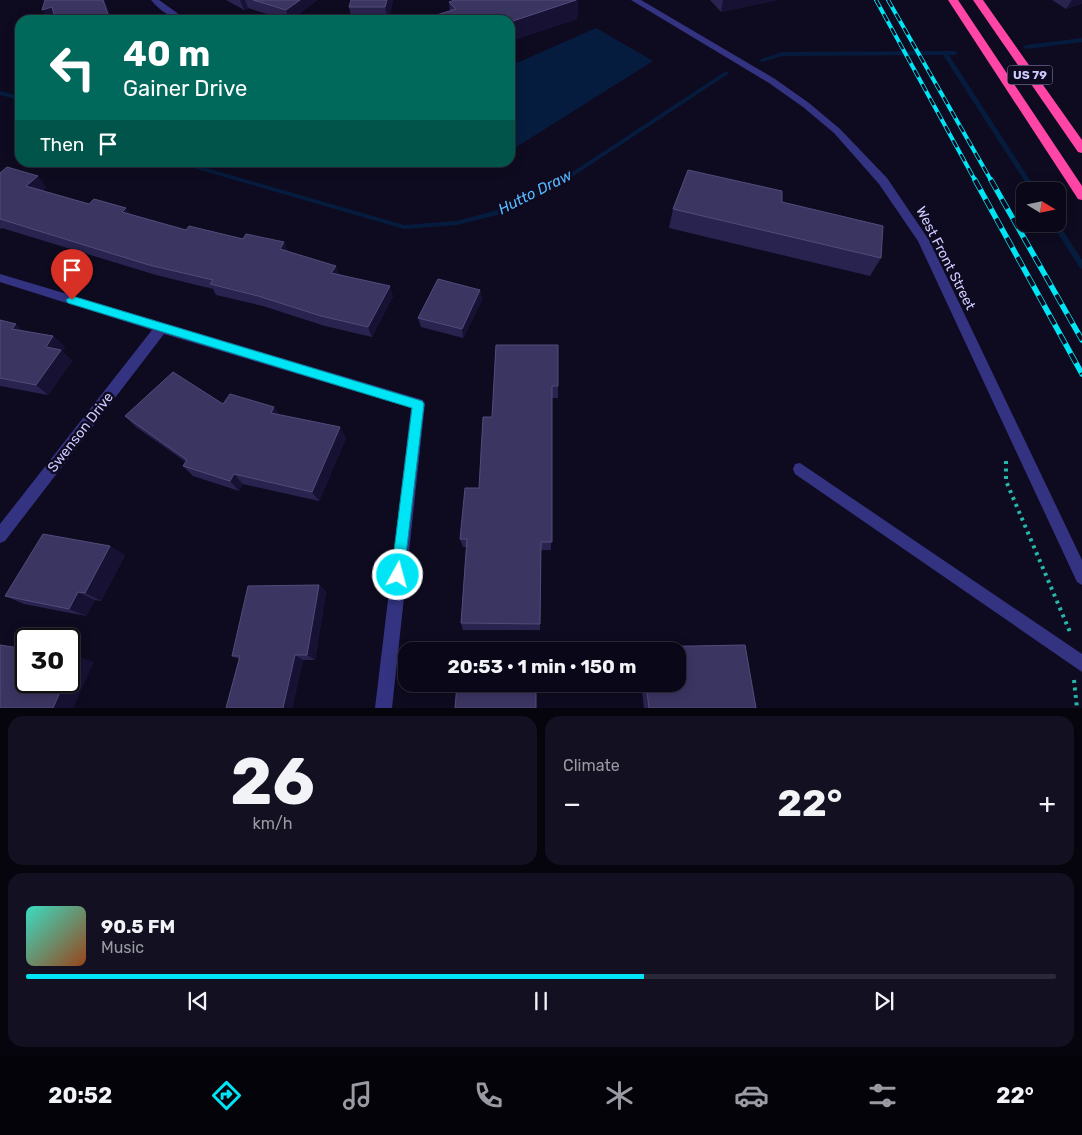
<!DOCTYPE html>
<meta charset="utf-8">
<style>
:root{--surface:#0a0818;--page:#131121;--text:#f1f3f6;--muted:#999aa2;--line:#2a2937;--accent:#00e5f5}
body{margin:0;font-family:Rubik,sans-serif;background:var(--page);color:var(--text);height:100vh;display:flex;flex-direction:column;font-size:19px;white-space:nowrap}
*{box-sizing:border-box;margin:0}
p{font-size:16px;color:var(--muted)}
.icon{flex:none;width:28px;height:28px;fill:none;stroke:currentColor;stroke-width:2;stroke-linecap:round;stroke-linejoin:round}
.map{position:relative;height:708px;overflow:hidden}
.panel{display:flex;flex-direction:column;gap:8px;padding:8px;background:#06040d;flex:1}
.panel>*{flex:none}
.banner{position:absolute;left:15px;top:15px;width:500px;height:152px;border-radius:15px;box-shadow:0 2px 12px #0003,0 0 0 1px var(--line);background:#00695c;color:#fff;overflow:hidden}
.needle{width:32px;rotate:100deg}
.buttons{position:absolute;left:1016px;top:182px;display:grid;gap:10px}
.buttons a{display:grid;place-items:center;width:50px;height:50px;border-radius:10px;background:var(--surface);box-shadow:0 2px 12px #0003,0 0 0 1px var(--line);font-size:25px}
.speed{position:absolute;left:15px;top:628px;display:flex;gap:10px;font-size:25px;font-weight:700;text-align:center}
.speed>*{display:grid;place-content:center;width:65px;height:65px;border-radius:50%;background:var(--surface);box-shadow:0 2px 12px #0003,0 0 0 1px var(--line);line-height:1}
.speed .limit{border:2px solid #111;border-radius:8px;background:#fff;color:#111}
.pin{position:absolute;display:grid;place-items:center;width:42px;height:42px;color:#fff;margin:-51px -21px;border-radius:50% 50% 50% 0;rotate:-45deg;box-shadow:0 0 5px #0007}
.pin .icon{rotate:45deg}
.me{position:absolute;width:55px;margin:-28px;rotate:7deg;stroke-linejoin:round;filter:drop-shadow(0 0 4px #0008)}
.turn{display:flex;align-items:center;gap:18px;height:105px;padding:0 25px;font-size:22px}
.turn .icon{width:65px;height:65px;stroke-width:2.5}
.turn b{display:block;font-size:35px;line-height:42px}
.then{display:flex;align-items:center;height:48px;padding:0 25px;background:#0003;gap:10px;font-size:19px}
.big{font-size:38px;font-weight:700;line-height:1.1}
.panel .card{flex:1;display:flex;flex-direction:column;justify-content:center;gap:8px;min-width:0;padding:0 18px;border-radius:15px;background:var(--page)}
.panel .dial{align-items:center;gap:0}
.dial b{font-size:65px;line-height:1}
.song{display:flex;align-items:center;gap:15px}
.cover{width:60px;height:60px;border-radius:8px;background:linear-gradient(135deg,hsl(170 70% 55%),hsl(20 70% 35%))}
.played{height:5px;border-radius:2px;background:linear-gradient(90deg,var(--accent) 60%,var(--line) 60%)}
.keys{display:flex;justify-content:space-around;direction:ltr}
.heat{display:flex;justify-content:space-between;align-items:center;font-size:28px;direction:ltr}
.panel .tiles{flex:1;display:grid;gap:8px;grid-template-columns:1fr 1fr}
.card:last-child{grid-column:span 2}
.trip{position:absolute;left:398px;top:642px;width:288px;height:50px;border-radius:15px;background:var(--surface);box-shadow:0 2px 12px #0003,0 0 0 1px var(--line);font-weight:700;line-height:50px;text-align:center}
.tab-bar{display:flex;height:80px;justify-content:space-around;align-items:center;background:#04030a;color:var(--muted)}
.tab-bar .icon{width:35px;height:35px}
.tab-bar .current{color:var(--accent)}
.tab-bar b{font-size:22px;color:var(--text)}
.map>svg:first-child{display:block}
</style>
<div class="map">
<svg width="1082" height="708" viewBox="0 0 1082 708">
<rect width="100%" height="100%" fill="#0e0b20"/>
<path fill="#061c3e" d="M596,28L653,61L510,151V66Z"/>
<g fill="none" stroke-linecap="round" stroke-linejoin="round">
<g fill="#061c3e" fill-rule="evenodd">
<path d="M1082,38V42L1026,49L1023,47L1026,45Z"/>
<path d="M945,51H955L958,53L955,55H949L1037,191H1031L943,55L782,56L762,62L759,60L782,52Z"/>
<path d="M726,71L729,73L728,74L572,177L505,213L457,225L404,229L173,162H185L404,225L457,221L501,209L568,175Z"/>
<path d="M0,91L20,96V100L0,95Z"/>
<path d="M1058,223L1082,260V269L1080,268L1052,224H1058Z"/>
</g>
<g stroke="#25b8aa" stroke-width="4" stroke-dasharray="3 4.5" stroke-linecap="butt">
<path d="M1006,461V481L1070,632"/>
<path d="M1074,680L1077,708"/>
</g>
<g fill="#333382" fill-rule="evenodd">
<path d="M151,0H159L187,20C173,20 160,11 151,0Z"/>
<path d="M631,0H641L775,79L809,103L840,129L887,178L929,240L1082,560V585L1077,582L918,241L879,184L834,133L803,107L769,83Z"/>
<path d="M0,274L423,400L425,404L392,708H375L411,408L164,334L5,541L0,543V524L152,330L0,282Z"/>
<path d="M800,463L1082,654V672L795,474L793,469L795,464Z"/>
</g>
<g fill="#ff45a5" fill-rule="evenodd">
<path d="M948,0H958L1082,186V200L1078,199Z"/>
<path d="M973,0H983L1082,140V153L1078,152Z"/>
</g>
<g stroke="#00e5f5" stroke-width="4">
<g id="rail-far1">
<path d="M876,0L976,182"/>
<path d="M888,0L992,182"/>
</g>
</g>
<g stroke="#00e5f5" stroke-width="5.5">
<g id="rail">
<path d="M975,180L1082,374"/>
<path d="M991,180L1082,340"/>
</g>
</g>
<use href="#rail-far1" stroke="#0e0b20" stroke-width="2.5" stroke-dasharray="8" stroke-linecap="butt"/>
<use href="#rail" stroke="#0e0b20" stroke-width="4" stroke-dasharray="11" stroke-linecap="butt"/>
</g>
<g fill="#29234f">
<path d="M226,0H317L291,20H286L248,8L244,10Z"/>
<path d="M351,0H393L389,20H352L349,7Z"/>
<path d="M455,0H578L577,19L510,41V20L450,11L449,2Z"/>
<path d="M710,0H777L721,12Z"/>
<path d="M1052,0H1082L1066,9Z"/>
<path d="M42,10L112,20H119H58L57,18Z"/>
<path d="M0,173L46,187L42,191L89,204L131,215L186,230L289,252L339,274L393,296L372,337L325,326L263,306L216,295L213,289L156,275L2,228L0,229Z"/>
<path d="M782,202L881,258L870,276L669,228L673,209Z"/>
<path d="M480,290L482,300L463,338L421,327L418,318Z"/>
<path d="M0,320L23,331L53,336L65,347L62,351L72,361L48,395L0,386Z"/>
<path d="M496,345L558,386V398H552L551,550H541L540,630H463L461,623L466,547H463L460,539L479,488L492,417Z"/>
<path d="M223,404L280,415L346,438L319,501L243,484L239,491L193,476L183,466L186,462L136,427L125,416Z"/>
<path d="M125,555L101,601L95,600L86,616L24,604L5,596Z"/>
<path d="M319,585L326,592L315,660H303L292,708H226L239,659L232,656Z"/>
<path d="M745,645L756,708H644L641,684H676V651H639L642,647Z"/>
</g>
<g fill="#171234">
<path d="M103,0H105L112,20H110Z"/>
<path d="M240,0H245L248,8L244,10Z"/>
<path d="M300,0H317L291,20H289L286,10Z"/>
<path d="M387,0H393L389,20H388L385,7Z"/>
<path d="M576,0H578L577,19L510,41V22Z"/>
<path d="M723,0H777L721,12Z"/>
<path d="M1072,0H1082V4L1066,9Z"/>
<path d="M52,7L54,14L57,18L49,20L42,10Z"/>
<path d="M38,176L46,187L35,197L26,186Z"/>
<path d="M126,208L134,219L122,212Z"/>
<path d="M284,242L289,253L280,249Z"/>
<path d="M336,266L340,277L331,273Z"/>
<path d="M390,286L393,296L372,337L368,327Z"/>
<path d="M480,290L482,300L463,338L462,329Z"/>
<path d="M16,324L28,335L12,329Z"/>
<path d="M53,336L65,347L62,351L72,361L48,395L36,385L46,347Z"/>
<path d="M274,407L282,418L271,413Z"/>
<path d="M340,427L346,438L319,501L312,492Z"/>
<path d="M234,474L243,484L239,491L230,481Z"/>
<path d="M110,546L125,555L101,601L85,593Z"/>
<path d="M319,585L326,592L315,660L307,655Z"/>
<path d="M78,592L95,600L86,616L69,609Z"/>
<path d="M295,655L303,660L292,708H283Z"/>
<path d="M77,656L94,662L73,708H53L65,681H69V673Z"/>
</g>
<g fill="#3b3562" stroke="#524c7b">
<path d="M45,0H103L110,20H62L54,14L52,7L42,10Z"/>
<path d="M253,0H300L286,10Z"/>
<path d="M351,0H387L385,7H349Z"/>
<path d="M455,0H576L510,22V20H420L456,9L449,2Z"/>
<path d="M7,167L38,176L26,186L89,204L94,199L126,208L122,212L186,230L189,226L243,239L246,234L284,242L280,249L336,266L331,273L390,286L368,327L321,316L258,296L210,284L213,280L149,265L0,219V173Z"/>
<path d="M688,170L782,191V202L883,226L881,258L673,209Z"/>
<path d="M438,279L480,290L462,329L418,318Z"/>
<path d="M0,320L16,324L12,329L53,336L46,347L61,350L36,385L0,378Z"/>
<path d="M496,345H558V386H552V542H541L540,624L461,623L467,539H460L465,488H479L483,417H492Z"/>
<path d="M173,372L223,404L230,394L274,407L271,413L340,427L312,492L234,474L230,481L183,466L187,460L125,416Z"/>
<path d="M43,534L110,546L85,593L78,592L69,609L5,596Z"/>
<path d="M319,585L307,655H295L283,708H226L240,656H232L248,586Z"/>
<path d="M0,645L26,649V681H65L53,708H0Z"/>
<path d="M745,645L756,708H649L646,684H676V651H642V647Z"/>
<path d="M69,655L77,656L69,673Z"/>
<path d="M457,684H536V708H455Z"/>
</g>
<path fill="#00e5f5" stroke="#00959f" d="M72,296L422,401L424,404L403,580L398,582L393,580L391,575L412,408L68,303L66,300Z"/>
<g text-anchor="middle" stroke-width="5" stroke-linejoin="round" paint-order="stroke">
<rect fill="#0e0b20" stroke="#9491bc" stroke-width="1" x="1007.5" y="65.5" width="45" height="19" rx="4"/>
<g font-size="12" font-weight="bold" fill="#cecaff">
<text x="1030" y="79">US 79</text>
</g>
<g font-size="14" fill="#cecaff" stroke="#0e0b20">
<text transform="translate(946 258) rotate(63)" y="5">West Front Street</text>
<text transform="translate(80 432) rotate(-52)" y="5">Swenson Drive</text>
</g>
<g font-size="15" font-style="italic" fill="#58b8ff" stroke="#0e0b20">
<text transform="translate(535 192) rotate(-27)" y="5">Hutto Draw</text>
</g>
</g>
</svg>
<div class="buttons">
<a><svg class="needle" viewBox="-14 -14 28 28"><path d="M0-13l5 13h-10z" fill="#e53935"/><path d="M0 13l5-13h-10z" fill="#999aa2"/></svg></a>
</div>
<div class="speed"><div class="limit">30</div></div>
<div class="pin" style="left:72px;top:300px;background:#d93025"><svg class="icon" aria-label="arrive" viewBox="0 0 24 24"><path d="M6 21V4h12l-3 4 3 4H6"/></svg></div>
<svg class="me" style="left:398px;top:575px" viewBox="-20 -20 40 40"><circle r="17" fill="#00e5f5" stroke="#fff" stroke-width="3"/><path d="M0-11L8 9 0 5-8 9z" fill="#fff"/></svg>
<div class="trip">20:53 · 1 min · 150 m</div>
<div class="banner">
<div class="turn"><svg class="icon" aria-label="left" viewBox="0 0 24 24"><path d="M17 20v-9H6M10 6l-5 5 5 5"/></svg><div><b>40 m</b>Gainer Drive</div></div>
<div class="then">Then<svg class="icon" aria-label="arrive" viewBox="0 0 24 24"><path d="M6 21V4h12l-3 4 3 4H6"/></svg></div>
</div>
</div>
<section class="panel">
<div class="tiles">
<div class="card dial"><b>26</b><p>km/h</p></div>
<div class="card"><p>Climate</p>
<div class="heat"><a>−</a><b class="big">22°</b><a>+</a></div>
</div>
<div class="card">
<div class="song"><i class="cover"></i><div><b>90.5 FM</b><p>Music</p></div></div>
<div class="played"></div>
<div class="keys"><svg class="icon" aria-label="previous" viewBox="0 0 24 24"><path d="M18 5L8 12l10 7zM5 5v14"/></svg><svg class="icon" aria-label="pause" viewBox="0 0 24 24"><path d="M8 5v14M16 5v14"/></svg><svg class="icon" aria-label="next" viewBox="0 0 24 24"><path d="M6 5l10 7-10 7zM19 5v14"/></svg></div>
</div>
</div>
</section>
<nav class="tab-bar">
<b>20:52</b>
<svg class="icon current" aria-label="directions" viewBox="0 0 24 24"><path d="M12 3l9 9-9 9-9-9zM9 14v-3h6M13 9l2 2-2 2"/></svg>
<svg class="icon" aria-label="music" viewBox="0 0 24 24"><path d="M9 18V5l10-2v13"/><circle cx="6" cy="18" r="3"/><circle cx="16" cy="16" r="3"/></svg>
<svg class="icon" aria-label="phone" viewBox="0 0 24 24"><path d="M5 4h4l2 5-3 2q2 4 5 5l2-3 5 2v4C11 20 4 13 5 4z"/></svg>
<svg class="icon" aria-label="climate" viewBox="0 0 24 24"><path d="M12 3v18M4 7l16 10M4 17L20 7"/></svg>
<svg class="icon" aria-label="car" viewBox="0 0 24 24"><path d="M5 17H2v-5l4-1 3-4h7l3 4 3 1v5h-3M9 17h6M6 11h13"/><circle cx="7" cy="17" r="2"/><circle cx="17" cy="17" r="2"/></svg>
<svg class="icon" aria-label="filters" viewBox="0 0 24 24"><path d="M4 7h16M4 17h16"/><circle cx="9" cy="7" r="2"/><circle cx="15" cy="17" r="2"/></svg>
<b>22°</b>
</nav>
